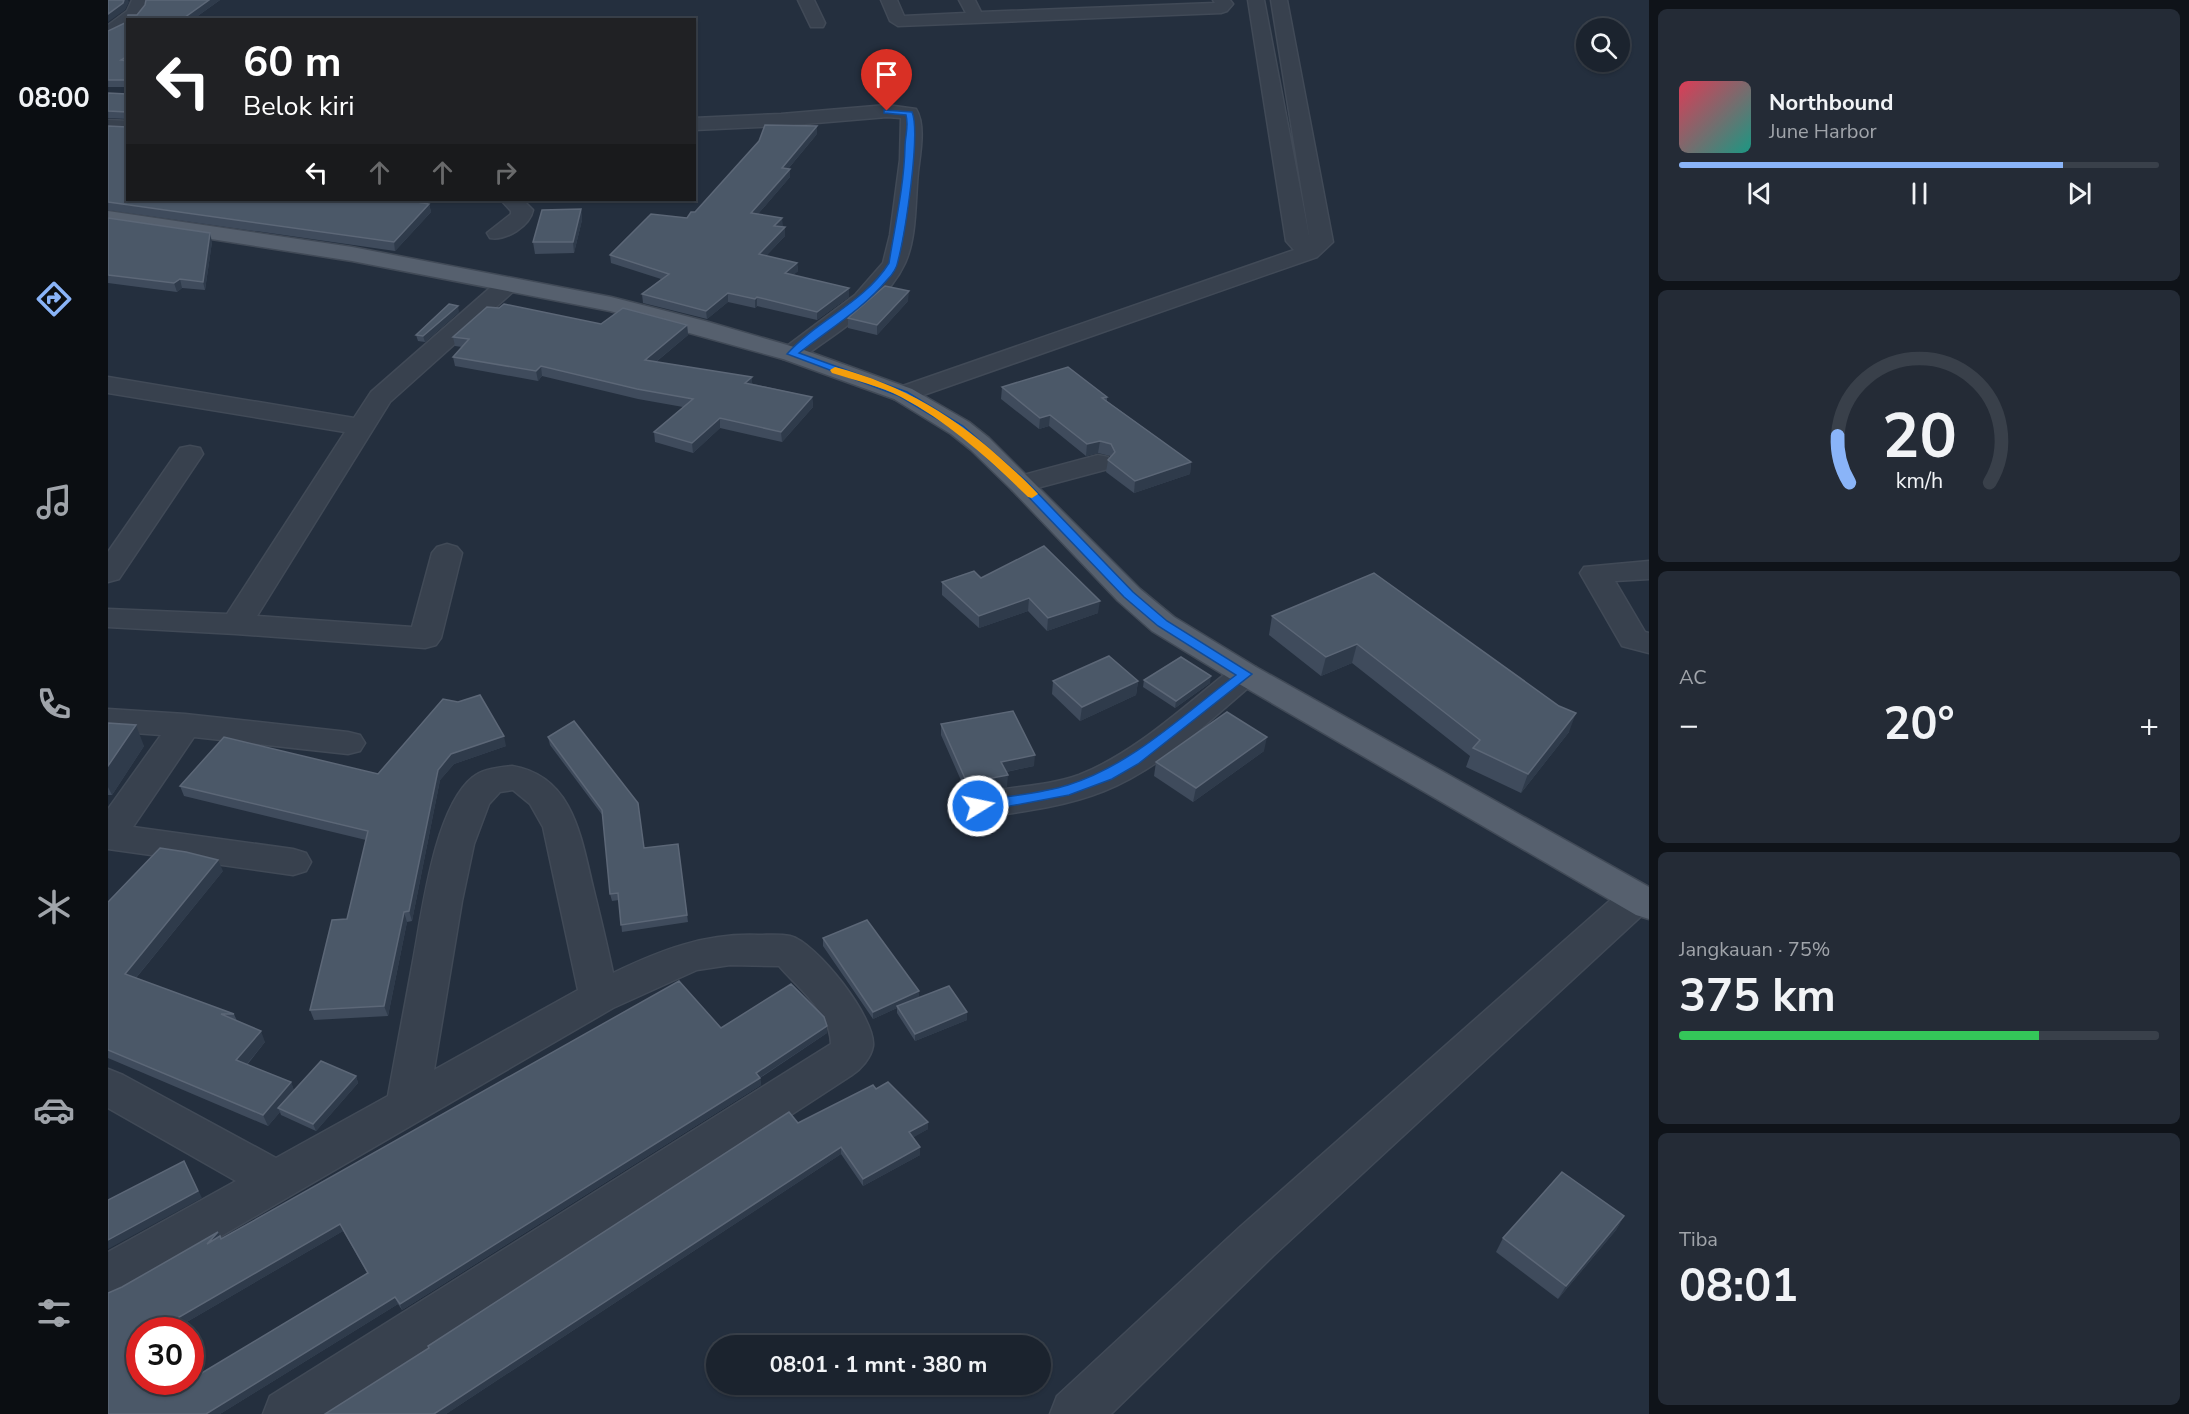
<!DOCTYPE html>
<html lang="id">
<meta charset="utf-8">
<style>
:root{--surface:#1b232e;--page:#242b36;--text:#f1f3f6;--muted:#a0a4aa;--line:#39404a;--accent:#8ab4f8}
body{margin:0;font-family:"Nunito Sans",sans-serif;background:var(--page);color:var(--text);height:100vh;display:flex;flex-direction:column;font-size:22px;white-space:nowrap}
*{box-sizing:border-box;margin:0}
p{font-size:20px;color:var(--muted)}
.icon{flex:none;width:33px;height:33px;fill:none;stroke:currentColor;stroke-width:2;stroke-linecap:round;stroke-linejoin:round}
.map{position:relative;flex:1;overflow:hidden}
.details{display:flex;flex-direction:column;gap:9px;padding:9px;background:#0f1319;width:540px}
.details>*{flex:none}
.top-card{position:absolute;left:18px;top:18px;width:570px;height:183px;border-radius:0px;box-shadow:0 2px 4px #0004,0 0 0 2px var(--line);background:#202124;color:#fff;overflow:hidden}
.tools{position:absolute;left:1468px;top:18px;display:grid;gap:12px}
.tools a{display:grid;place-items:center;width:54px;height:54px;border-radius:50%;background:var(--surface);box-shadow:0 2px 4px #0004,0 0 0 2px var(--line);font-size:30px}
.speed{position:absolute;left:18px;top:1317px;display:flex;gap:12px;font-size:30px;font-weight:700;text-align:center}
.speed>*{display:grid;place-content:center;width:78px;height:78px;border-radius:50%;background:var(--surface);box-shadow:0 2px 4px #0004,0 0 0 2px var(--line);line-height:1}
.speed .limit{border:9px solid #d22;background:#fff;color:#111}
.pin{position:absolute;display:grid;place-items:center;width:51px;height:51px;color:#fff;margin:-62px -26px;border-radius:50% 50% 50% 0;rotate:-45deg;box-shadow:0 0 6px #0007}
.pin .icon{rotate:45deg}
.me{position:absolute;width:66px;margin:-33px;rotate:80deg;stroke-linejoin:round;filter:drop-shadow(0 0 4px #0008)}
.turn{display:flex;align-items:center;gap:21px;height:126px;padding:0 18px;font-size:27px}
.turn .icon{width:78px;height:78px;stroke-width:2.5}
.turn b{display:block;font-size:42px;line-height:51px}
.lanes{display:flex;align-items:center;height:57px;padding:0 18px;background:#0003;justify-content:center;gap:30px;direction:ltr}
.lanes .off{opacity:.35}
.big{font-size:45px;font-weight:700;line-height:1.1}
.details .card{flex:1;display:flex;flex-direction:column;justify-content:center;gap:9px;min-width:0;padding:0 21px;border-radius:9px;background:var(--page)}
.details .dial{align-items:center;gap:0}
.dial svg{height:156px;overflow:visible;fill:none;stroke:var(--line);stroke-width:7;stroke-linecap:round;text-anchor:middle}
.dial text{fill:var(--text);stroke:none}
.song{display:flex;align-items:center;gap:18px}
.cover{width:72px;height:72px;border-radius:9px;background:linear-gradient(135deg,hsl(350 70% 55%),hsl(170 70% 35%))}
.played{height:6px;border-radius:3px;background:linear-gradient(90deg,var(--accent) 80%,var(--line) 80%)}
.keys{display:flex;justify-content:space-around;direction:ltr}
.heat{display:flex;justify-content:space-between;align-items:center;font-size:33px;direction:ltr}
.charge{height:9px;border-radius:4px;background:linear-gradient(90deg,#34c759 75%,var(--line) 0)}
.trip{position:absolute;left:598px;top:1335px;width:345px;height:60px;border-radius:30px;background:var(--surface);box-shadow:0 2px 4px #0004,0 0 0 2px var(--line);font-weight:700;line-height:60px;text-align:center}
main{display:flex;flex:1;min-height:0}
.menu{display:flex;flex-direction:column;width:108px;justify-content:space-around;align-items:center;background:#0b0e12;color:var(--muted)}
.menu .icon{width:42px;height:42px}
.menu .current{color:var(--accent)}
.menu b{font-size:27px;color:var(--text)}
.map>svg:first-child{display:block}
</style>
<main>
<nav class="menu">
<b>08:00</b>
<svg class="icon current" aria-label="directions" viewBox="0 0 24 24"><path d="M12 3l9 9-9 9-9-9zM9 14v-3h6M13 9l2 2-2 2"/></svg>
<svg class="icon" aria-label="music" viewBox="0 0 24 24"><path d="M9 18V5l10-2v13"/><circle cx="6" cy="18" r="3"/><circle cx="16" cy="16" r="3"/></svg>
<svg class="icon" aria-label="phone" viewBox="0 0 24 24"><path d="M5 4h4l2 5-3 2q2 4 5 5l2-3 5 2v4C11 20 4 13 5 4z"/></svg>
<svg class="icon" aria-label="climate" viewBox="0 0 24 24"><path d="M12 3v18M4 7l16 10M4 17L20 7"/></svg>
<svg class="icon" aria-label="car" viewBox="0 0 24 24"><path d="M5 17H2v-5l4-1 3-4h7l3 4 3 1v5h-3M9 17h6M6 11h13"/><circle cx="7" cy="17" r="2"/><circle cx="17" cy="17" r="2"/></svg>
<svg class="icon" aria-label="filters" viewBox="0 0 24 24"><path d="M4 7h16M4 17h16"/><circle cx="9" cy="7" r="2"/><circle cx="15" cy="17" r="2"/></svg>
</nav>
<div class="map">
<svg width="1541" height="1414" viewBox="0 0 1541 1414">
<rect width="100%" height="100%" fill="#242f3e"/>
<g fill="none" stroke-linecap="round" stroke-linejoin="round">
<g stroke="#414a57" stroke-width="3">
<g id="minor">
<path d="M24,0H40L37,10L29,20H20V27L0,37V25L19,11Z"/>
<path d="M690,0H706L717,23L715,27H703Z"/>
<path d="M773,0H789L796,16L858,13L851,0H867L873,12L1107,3L1105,0H1122L1125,4L1119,11L1113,13L790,26L782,21Z"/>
<path d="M1140,0H1156L1202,241L1163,0H1179L1225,242L1209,257L804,399L795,402L786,399L782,394L786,389L1186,250L1178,241Z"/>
<path d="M779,105L808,109C818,125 812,154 810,172C807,201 809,237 797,263C778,305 728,332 693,359L684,361L675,359L672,354L675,349L747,295L775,263L782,235L792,160L793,118L779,117L673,126L586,130V118L673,114Z"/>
<path d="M0,120L20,121V133L0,132Z"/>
<path d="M393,200H415L425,210C422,226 398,241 382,238L379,233L403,214V211Z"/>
<path d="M399,278L407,280L410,285L407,290L282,402L149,616L304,627L324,553L329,547L339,544L349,547L354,553L333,638L328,645L317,648L128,634L0,627V609L119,614L237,432L0,393V377L246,418L263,392L391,280Z"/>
<path d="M82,446L92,448L95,454L11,579L0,582V552L72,448Z"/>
<path d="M990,455L1000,457L1004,463L1000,469L914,492L904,490L900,484L904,478Z"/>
<path d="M1541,561V579L1507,581L1537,632L1541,633V653L1514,646L1472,573L1476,567Z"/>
<path d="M1137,664L1148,667L1153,674L1148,681C1101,721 1054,768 996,791C956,807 912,812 870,818L857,815L852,806L857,797C894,786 935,788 971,775C1029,752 1077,705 1126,667Z"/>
<path d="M0,709L77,714L240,732L252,735L257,743L252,751L240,754L86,737L25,827L185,849L198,853L203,862L198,871L185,875L0,849V809L53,735L0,731Z"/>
<path d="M404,766C465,776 473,837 485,887C492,916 499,944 505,973C553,950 597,933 650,935C661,935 672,934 682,936C708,942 768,1018 765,1046C763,1058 753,1069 744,1075L225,1414H155L162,1396L723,1044C723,1013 690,988 671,966L622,965L589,970L505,1008L17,1292L0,1299V1252L128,1181L0,1108V1069L15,1075L168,1158L280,1096C288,1051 297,1006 305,961C314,914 326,808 365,777C374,769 392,767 404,766ZM405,790L422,804L435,827L470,990L326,1070L354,901L366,844L381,804L392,792Z"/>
<path d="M1529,884L1541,888V909L1165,1256L1003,1414H942L949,1396L1133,1226L1516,888Z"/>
</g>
</g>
<g stroke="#414a57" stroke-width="3">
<path id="major" d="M0,211L244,247L503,297L597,321L693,349L804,389L861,422L881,438L1032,589L1066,617L1148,667L1541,887V919L1528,915L1126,681L1044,631L1010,601L904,490L863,450L843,434L786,399L675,359L502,311L244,261L0,223Z"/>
</g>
<use href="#minor" fill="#38414e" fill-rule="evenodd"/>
<use href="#major" fill="#56606e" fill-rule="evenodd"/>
</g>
<g fill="#3f4b5c" fill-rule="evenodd">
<path d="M38,0H112L84,20H20V200H323L319,203L321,204L323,212L287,251L0,210V126L19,127V119L0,118V93L19,94V87H0V31L19,22L20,15H29L37,5Z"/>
<path d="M709,134L680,169H682V177L650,214L675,226L674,227L677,236L658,256L689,263L690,271L685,275L741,288V297L709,320L649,306L647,308L620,302L599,319L535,303L534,294L553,279L503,263L502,255L579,218L587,212Z"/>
<path d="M473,209L474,220L466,253L427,254L425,242Z"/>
<path d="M0,218L104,242L97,290L74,288L69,292L0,283Z"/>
<path d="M800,301L769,335L740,328V318Z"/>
<path d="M351,312L317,342L310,341L308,335Z"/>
<path d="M493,324L579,325L580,335L548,362L704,397L705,407L674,442L612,428L585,453L547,442L546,432L575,407L530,399L434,376L430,381L347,366L345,357L354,347L347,346L345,337Z"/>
<path d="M894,387L999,397V401L1083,462L1082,474L1026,493L998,472L1000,460L1002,457V456L990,453L978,456L941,426L931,429L893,399Z"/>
<path d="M1266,573L1461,732L1413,793L1358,767L1362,756L1244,663L1213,676L1161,635L1164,616Z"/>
<path d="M873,578L990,613L939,631L920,611L871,628L834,595V582Z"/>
<path d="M1036,680L1102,683L1067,708L1035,687Z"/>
<path d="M945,681H1030L1028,695L972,721L944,694Z"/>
<path d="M350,702L398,746L346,764L332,780L304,921L299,922L280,1016L206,1020L202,1010L239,919L258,840L76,796L72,786L270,774Z"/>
<path d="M0,723L36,746L4,795H0Z"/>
<path d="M833,724L926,766L898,772L899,787L859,794L833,735Z"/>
<path d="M440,737L536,848L570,844L580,922L514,932L511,900L504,901L502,894L495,816L442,745Z"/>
<path d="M1156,751L1085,802L1046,776L1048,762Z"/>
<path d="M115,871L28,978L126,1014L129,1021L157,1042L139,1065L183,1082L186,1091L248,1076L250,1083L208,1131L173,1115L172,1112L160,1126L0,1058V902Z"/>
<path d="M715,938L811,998L859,1020L807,1041L789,1013V1008L765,1019L715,946Z"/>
<path d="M719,1026V1033L652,1078L653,1085L294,1310L290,1304L112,1414H0L14,1287L110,1232L113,1239L613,1028ZM235,1231L259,1273L65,1391L32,1330H65Z"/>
<path d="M768,1089L820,1129L805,1137L812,1147V1155L755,1186L733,1154L338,1414H217L690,1123Z"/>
<path d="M1516,1216L1508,1230L1450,1299L1388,1252L1395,1238Z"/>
</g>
<g fill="#2f3b4b">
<path d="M16,0H20L21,2L17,10L0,22V14Z"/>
<path d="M101,0H112L84,20H73Z"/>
<path d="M709,126V134L674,176V168Z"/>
<path d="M682,169V177L644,221L643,213Z"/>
<path d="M312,200H323L311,210L309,202Z"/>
<path d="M321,204L323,212L287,251L286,242Z"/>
<path d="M473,209L474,220L466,253L465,242Z"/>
<path d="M674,218L675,226L667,234L666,226Z"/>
<path d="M677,227V236L651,263V254Z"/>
<path d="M102,233L104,242L97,290L95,282Z"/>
<path d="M689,263L690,271L677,282V273Z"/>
<path d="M72,279L74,288L69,292L66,283Z"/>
<path d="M741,288V297L709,320V312Z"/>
<path d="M801,291L800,301L769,335V325Z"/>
<path d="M620,293V302L599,319L598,311Z"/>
<path d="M649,297V306L647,308V299Z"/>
<path d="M350,306L351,312L317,342L315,336Z"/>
<path d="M579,325L580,335L538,370L537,360Z"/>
<path d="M433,366L434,376L430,381L428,371Z"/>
<path d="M644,377V387L637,383Z"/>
<path d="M704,397L705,407L674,442L673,432Z"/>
<path d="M942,415L941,426L931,429L932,418Z"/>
<path d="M612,418V428L585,453L584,443Z"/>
<path d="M992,441L990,453L978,456L979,444Z"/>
<path d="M1083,462L1082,474L1026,493L1027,481Z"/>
<path d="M921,598L920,611L871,628V616Z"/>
<path d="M992,601L990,613L939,631L940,618Z"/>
<path d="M1249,644L1244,663L1213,676L1218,657Z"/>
<path d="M1103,676L1102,683L1067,708L1068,701Z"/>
<path d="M1030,681L1028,695L972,721L974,707Z"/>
<path d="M1468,713L1461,732L1413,793L1420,774Z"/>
<path d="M28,725L36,746L4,795L0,787V766Z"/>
<path d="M396,736L398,746L346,764L332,780L304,921L301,911L330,770L343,754Z"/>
<path d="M1159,737L1156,751L1085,802L1088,788Z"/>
<path d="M927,755L926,766L892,773L893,762Z"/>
<path d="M900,775L899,787L859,794V783Z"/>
<path d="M110,860L115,871L22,985L17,974Z"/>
<path d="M296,912L299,922L280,1016L276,1006Z"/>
<path d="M811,991V998L789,1006V1008L765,1019V1012Z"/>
<path d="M859,1012V1020L807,1041V1034Z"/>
<path d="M719,1026V1033L648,1080V1073Z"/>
<path d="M153,1031L157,1042L133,1071L128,1060Z"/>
<path d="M248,1076L250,1083L208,1131L205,1124Z"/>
<path d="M652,1078L653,1085L294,1310L292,1304Z"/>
<path d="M183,1082L187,1093L170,1108L172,1112L160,1126L155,1115Z"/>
<path d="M820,1122V1129L801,1140V1132Z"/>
<path d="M733,1147V1154L338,1414H326Z"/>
<path d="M812,1147V1155L755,1186V1179Z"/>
<path d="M76,1161L94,1198L0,1249V1240Z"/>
<path d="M1516,1216L1508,1230L1450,1299L1458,1286Z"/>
<path d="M232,1224L235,1231L65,1330H49Z"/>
<path d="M110,1232L113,1239L99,1244Z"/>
<path d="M287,1297L290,1304L112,1414H98Z"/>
</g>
<g fill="#4b5868" stroke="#5c6777" stroke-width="1.5" fill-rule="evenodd">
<path d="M0,0H16L15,3L0,14Z"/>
<path d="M38,0H101L73,20H20V56L13,60L20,61V200H312L309,202L321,204L286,242L0,202V126L19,127V112L0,111V93L19,94V80H0V31L19,22L20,15H29L37,5Z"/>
<path d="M657,125L709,126L674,168L682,169L643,213L674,218L666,226L677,227L651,254L689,263L677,273L741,288L709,312L649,297L647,299L620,293L598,311L534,294L561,274L502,255L543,214L579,218L583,212H587L651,141Z"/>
<path d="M473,209L465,242H425L434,210Z"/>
<path d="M0,218L102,233L95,282L72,279L66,283L0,275Z"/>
<path d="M777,286L801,291L769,325L740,318Z"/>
<path d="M341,304L350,306L315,336L308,335Z"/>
<path d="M396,304L493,324L515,308L579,325L537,360L644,377L637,383L704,397L673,432L612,418L584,443L546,432L585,399L529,389L433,366L428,371L345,357L361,339L345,337L379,307L391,308Z"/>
<path d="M960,367L999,397L994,398L1083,462L1027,481L1000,460L1007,452L1003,444L992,441L979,444L942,415L932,418L894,387Z"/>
<path d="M936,546L992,601L940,618L921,598L871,616L834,582L866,571L873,578Z"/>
<path d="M1266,573L1451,706L1468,713L1420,774L1365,748L1372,740L1249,644L1218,657L1164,616Z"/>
<path d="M1001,656L1030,681L974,707L945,681Z"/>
<path d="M1073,657L1103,676L1068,701L1036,680Z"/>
<path d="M372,695L396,736L343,754L330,770L301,911L296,912L276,1006L202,1010L224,920L239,919L260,831L72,786L116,737L270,774L335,699L350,702Z"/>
<path d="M905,711L927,755L893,762L900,775L859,783L833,724Z"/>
<path d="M1119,712L1159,737L1088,788L1048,762Z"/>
<path d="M466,721L530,803L536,848L570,844L579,915L513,925L510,893L502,894L494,810L440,737Z"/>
<path d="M0,723L28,725L0,766Z"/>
<path d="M52,848L78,852L110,860L17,974L126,1014H113L153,1031L128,1060L183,1082L155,1115L0,1050V902Z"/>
<path d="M759,920L811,991L765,1012L715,938Z"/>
<path d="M571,981L613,1028L683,984L716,1017L719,1026L648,1073L652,1078L292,1304L287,1297L98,1414H0V1293L14,1287L110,1232L99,1244L112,1236L113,1239ZM232,1224L260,1273L82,1380V1382H80L64,1391L59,1382H32V1330H49Z"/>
<path d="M841,986L859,1012L807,1034L789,1006Z"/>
<path d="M213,1061L248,1076L205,1124L170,1108Z"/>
<path d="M780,1082L820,1122L801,1132L812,1147L755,1179L733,1147L326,1414H217L321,1348L320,1346L681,1112L690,1123L765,1085L768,1089Z"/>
<path d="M76,1161L90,1191L0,1240V1200Z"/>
<path d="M1454,1172L1516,1216L1458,1286L1395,1238Z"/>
</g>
<path fill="#1a73e8" stroke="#114b97" stroke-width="1.5" d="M776,110L804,112C813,133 797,234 790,261C789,267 784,275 779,280C755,309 720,330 691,353L799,392L855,426L918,481L1025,592L1059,621L1144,674L1030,764L1004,779L961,795L870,812L862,806L870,801C899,796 932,794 960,785C1024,765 1076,714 1128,675L1050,626L1016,597L910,486L848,430L791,396L679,354C709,320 756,303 781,263C787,225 796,186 797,147C797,136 801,127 798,115L776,113Z"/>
<path fill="#f59e0b" d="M727,367C795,385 849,417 900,465C910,474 921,484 930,494L924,498L920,497C881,459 842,423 793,397C772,386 746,380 724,373L722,370Z"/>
</svg>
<div class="tools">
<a><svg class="icon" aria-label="search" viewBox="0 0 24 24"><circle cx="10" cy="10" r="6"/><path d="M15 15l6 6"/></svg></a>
</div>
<div class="speed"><div class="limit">30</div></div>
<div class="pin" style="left:779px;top:111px;background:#d93025"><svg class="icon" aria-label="arrive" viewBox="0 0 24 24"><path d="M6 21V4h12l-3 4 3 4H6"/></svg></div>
<svg class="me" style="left:870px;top:806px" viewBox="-20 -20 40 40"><circle r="17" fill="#1a73e8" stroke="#fff" stroke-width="3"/><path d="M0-11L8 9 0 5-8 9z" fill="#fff"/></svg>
<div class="trip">08:01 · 1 mnt · 380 m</div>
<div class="top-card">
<div class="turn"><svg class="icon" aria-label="left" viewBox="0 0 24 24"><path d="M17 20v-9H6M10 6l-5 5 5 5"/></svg><div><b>60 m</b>Belok kiri</div></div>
<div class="lanes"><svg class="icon" aria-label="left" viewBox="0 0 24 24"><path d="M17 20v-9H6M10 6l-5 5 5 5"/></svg><svg class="icon off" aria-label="ahead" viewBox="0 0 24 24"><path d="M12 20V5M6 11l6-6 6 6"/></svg><svg class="icon off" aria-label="ahead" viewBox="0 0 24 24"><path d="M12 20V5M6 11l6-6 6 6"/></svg><svg class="icon off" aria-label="right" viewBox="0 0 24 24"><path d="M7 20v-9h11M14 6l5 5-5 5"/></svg></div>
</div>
</div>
<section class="details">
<div class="card">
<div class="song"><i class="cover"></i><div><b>Northbound</b><p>June Harbor</p></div></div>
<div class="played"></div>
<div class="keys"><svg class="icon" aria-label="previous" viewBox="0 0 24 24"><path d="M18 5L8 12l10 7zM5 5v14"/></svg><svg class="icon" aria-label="pause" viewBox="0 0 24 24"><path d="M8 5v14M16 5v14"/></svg><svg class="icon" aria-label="next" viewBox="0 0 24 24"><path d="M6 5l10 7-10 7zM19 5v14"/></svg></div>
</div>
<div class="card dial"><svg viewBox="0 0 100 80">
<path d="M14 69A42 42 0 1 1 86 69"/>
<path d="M14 69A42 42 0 0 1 8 45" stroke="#8ab4f8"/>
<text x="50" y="56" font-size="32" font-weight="700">20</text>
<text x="50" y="72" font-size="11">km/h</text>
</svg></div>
<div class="card"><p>AC</p>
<div class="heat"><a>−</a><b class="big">20°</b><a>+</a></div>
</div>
<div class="card"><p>Jangkauan · 75%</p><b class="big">375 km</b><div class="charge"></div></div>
<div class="card"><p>Tiba</p><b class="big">08:01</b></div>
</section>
</main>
